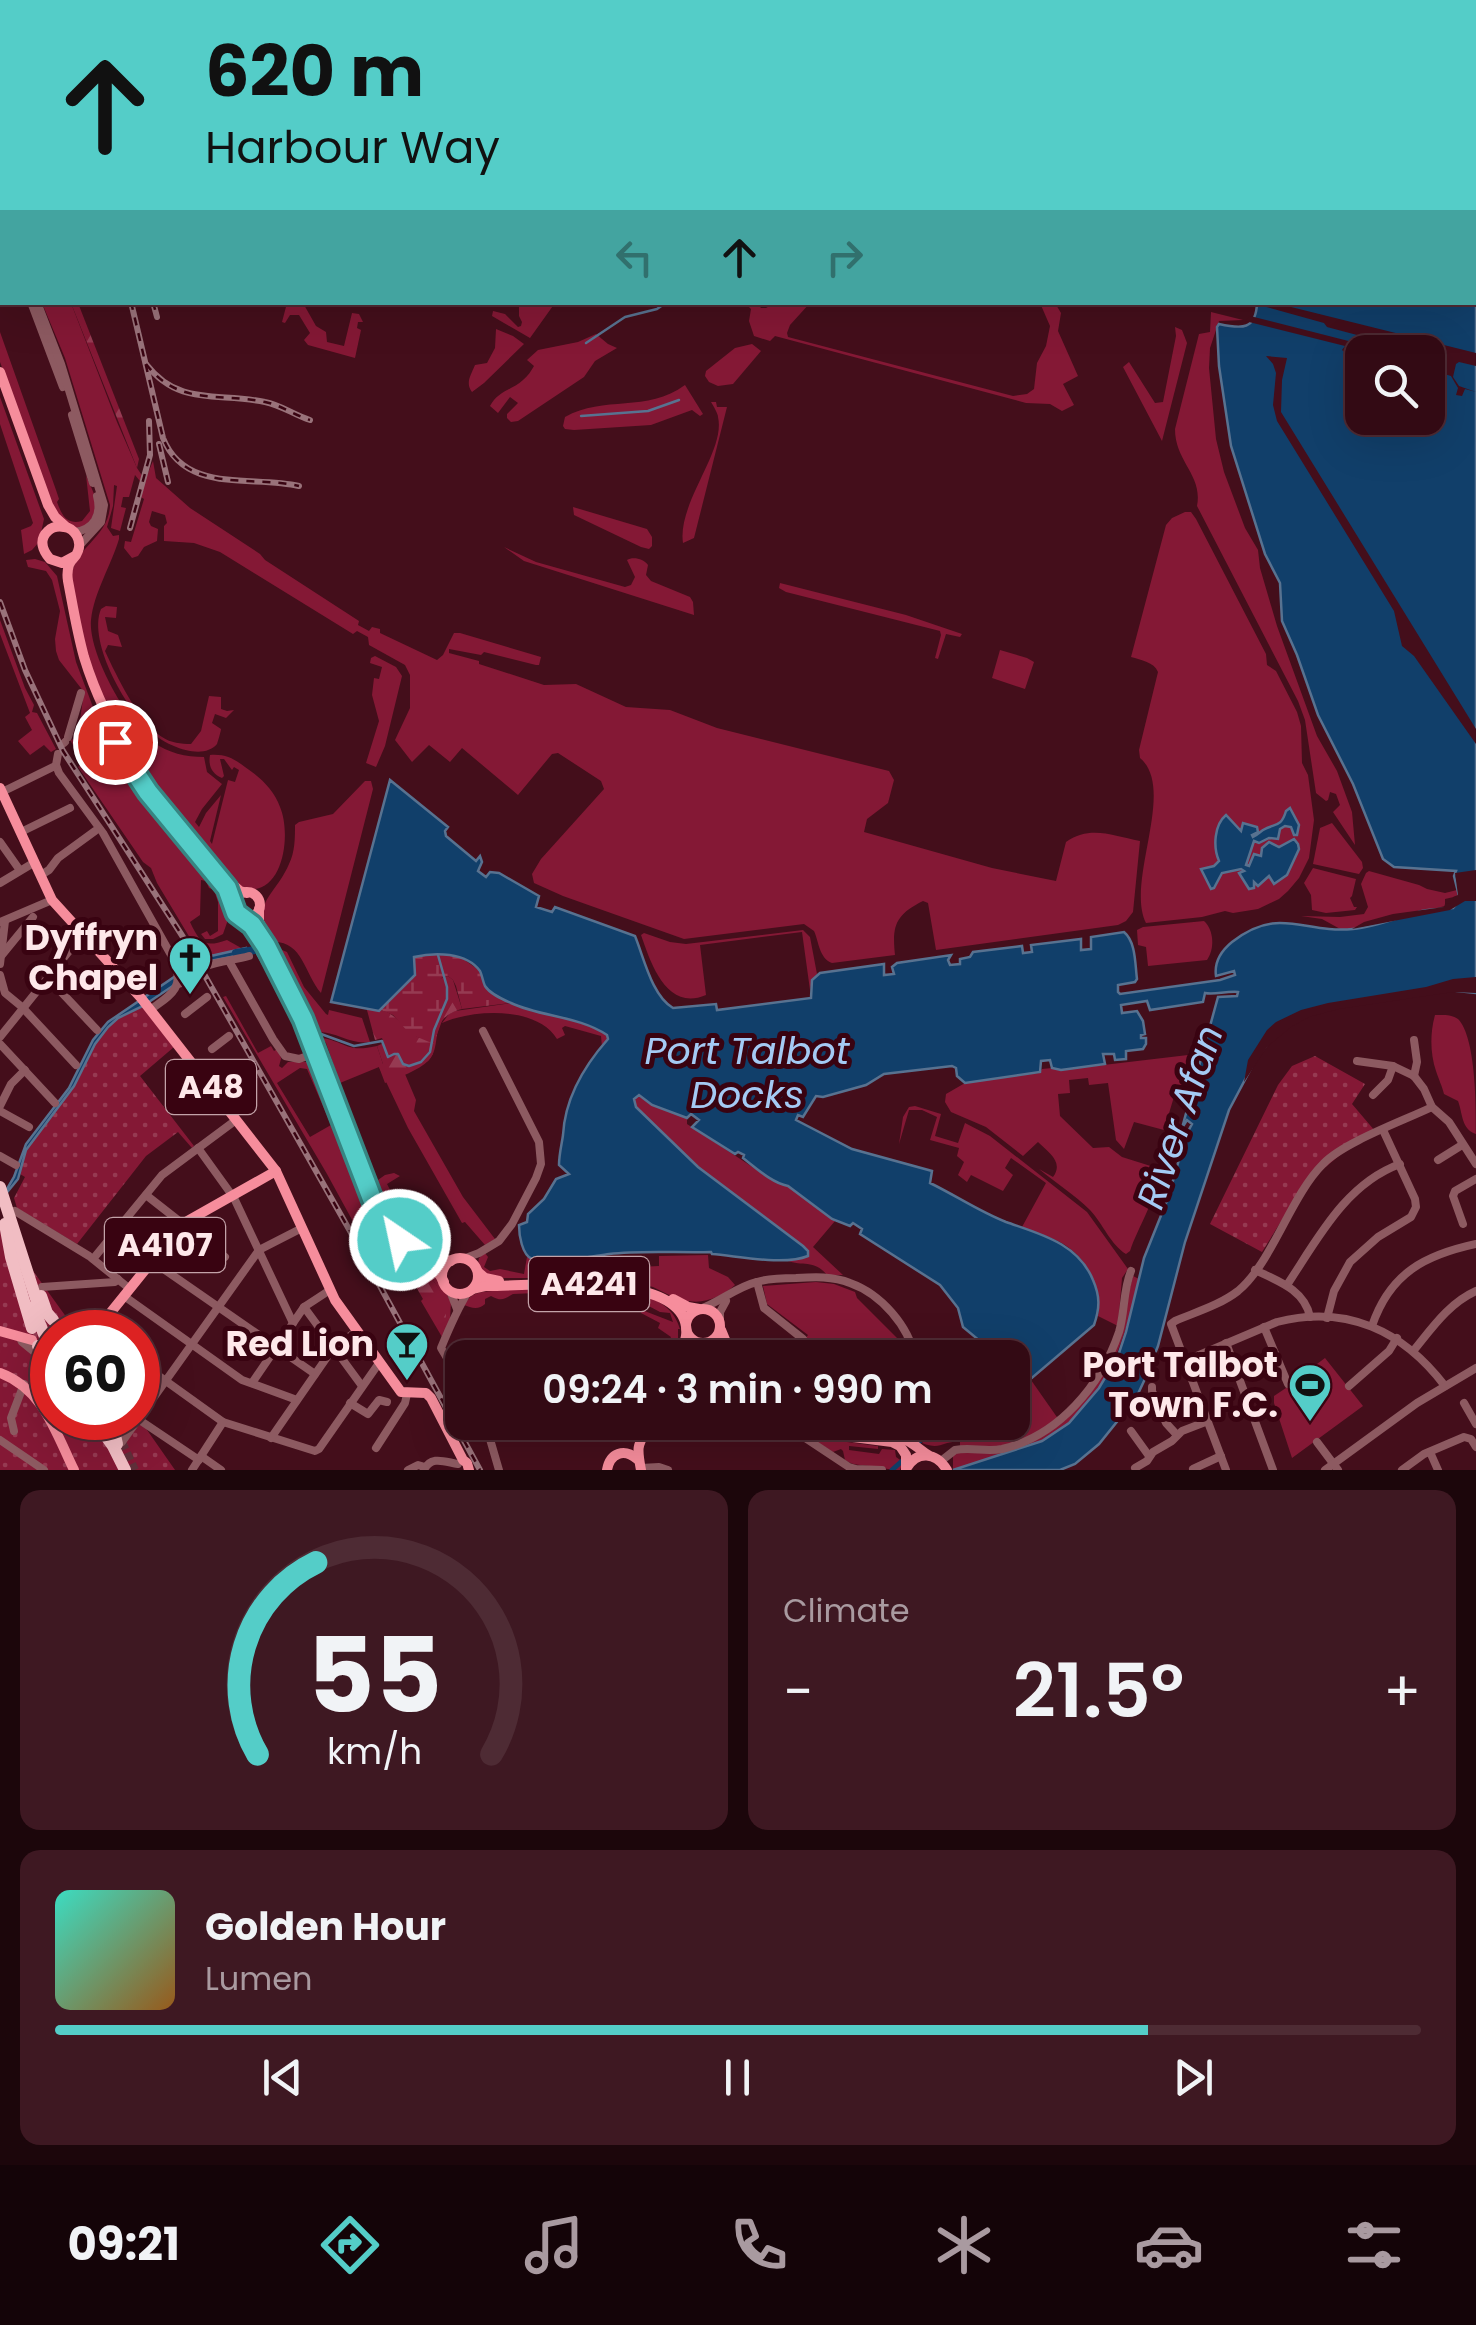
<!DOCTYPE html>
<meta charset="utf-8">
<style>
:root{--surface:#330a14;--page:#3e1822;--text:#f1f3f6;--muted:#a99aa0;--line:#4e2b34;--accent:#54cdc8}
body{margin:0;font-family:Poppins,sans-serif;background:var(--page);color:var(--text);height:100vh;display:flex;flex-direction:column;font-size:38px;white-space:nowrap}
*{box-sizing:border-box;margin:0}
p{font-size:32px;color:var(--muted)}
.icon{flex:none;width:55px;height:55px;fill:none;stroke:currentColor;stroke-width:2;stroke-linecap:round;stroke-linejoin:round}
.map{position:relative;height:1470px;overflow:hidden}
.panel{display:flex;flex-direction:column;gap:20px;padding:20px;background:#1c060b;flex:1}
.panel>*{flex:none}
.hud{position:absolute;left:0px;top:0px;width:1478px;height:305px;box-shadow:0 10px 40px #0002,0 0 0 2px var(--line);background:#54cdc8;color:#111;overflow:hidden}
.controls{position:absolute;left:1345px;top:335px;display:grid;gap:20px}
.controls a{display:grid;place-items:center;width:100px;height:100px;border-radius:20px;background:var(--surface);box-shadow:0 10px 40px #0002,0 0 0 2px var(--line);font-size:50px}
.speed{position:absolute;left:30px;top:1310px;display:flex;gap:20px;font-size:50px;font-weight:700;text-align:center}
.speed>*{display:grid;place-content:center;width:130px;height:130px;border-radius:50%;background:var(--surface);box-shadow:0 10px 40px #0002,0 0 0 2px var(--line);line-height:1}
.speed .limit{border:15px solid #d22;background:#fff;color:#111}
.pin{position:absolute;display:grid;place-items:center;width:85px;height:85px;color:#fff;margin:-42px;border:5px solid #fff;border-radius:50%;box-shadow:0 2px 10px #0007}
.me{position:absolute;width:110px;margin:-55px;rotate:326deg;stroke-linejoin:round;filter:drop-shadow(0 0 8px #0008)}
.turn{display:flex;align-items:center;gap:35px;height:210px;padding:0 40px;font-size:45px}
.turn .icon{width:130px;height:130px;stroke-width:2.5}
.turn b{display:block;font-size:70px;line-height:85px}
.lanes{display:flex;align-items:center;height:95px;padding:0 40px;background:#0003;justify-content:center;gap:50px;direction:ltr}
.lanes .off{opacity:.35}
.big{font-size:75px;font-weight:600;line-height:1.1}
.panel .tile{flex:1;display:flex;flex-direction:column;justify-content:center;gap:15px;min-width:0;padding:0 35px;border-radius:20px;background:var(--page)}
.panel .dial{align-items:center;gap:0}
.dial svg{height:260px;overflow:visible;fill:none;stroke:var(--line);stroke-width:7;stroke-linecap:round;text-anchor:middle}
.dial text{fill:var(--text);stroke:none}
.song{display:flex;align-items:center;gap:30px}
.cover{width:120px;height:120px;border-radius:15px;background:linear-gradient(135deg,hsl(170 70% 55%),hsl(30 70% 35%))}
.played{height:10px;border-radius:5px;background:linear-gradient(90deg,var(--accent) 80%,var(--line) 80%)}
.keys{display:flex;justify-content:space-around;direction:ltr}
.heat{display:flex;justify-content:space-between;align-items:center;font-size:55px;direction:ltr}
.panel .tiles{flex:1;display:grid;gap:20px;grid-template-columns:1fr 1fr}
.tile:last-child{grid-column:span 2}
.trip{position:absolute;left:445px;top:1340px;width:585px;height:100px;border-radius:20px;background:var(--surface);box-shadow:0 10px 40px #0002,0 0 0 2px var(--line);font-weight:600;line-height:100px;text-align:center}
.tab-bar{display:flex;height:160px;justify-content:space-around;align-items:center;background:#140408;color:var(--muted)}
.tab-bar .icon{width:70px;height:70px}
.tab-bar .selected{color:var(--accent)}
.tab-bar b{font-size:45px;color:var(--text)}
.map>svg:first-child{display:block}
</style>
<div class="map">
<svg width="1476" height="1470" viewBox="0 0 1476 1470">
<defs>
<pattern id="forest-firs" width="22" height="20" patternUnits="userSpaceOnUse" patternTransform="scale(2.5)"><rect width="22" height="20" fill="#841835"/><path d="M5 1l3.5 6h-7zM16 11l3.5 6h-7z" fill="#963a52"/></pattern>
<pattern id="wetland-marsh" width="20" height="14" patternUnits="userSpaceOnUse" patternTransform="scale(2.5)"><rect width="20" height="14" fill="#841835"/><path d="M1 5h8M5 5V1M11 12h8M15 12V8" fill="none" stroke="#963a52"/></pattern>
<pattern id="park-dots" width="8" height="8" patternUnits="userSpaceOnUse" patternTransform="scale(2.5)"><rect width="8" height="8" fill="#841835"/><path d="M2 2h.1M6 6h.1" fill="none" stroke="#963a52" stroke-width="1.8" stroke-linecap="round"/></pattern>
</defs>
<rect width="100%" height="100%" fill="#440e1b"/>
<g fill="#841835" fill-rule="evenodd">
<path d="M42,303H71L117,422L137,468L145,480L153,461L156,478L190,508L260,554L265,560L359,621L358,625L369,631L372,627L380,629V633L437,660L443,655L454,633H460L541,657L539,665H536L484,652L481,655L449,649V653L479,661V664L544,685L576,684L626,707L670,710L717,728L889,771L894,780L888,803L867,819L864,832L992,868L1056,881L1066,842C1091,825 1112,836 1140,841L1133,912L1126,921L1118,925L936,950L928,903L923,901C895,915 892,926 895,955L832,963C819,958 819,942 814,931L804,924L684,939L563,896L534,883L532,874L541,859L604,789L601,781L558,753L552,754L518,795L462,748L450,762L429,745L412,762L395,740L410,708V675L405,665L369,645L368,637L357,631L353,634L220,552L194,543L164,541V526L167,523L165,515L152,511L149,522L151,526L158,529L157,541L144,547L138,556L132,558L124,548L125,541L131,542L144,499L141,497L144,486L135,475L129,497H123L121,507L126,508L120,531L111,528L117,486L114,485L113,506L107,527L113,536L119,535V539C111,566 94,592 91,620C88,653 127,722 153,742C168,753 186,757 204,757L207,772L222,784L202,809L195,822L199,827L206,813L221,795L210,841L212,844L228,780L235,782L239,770L234,767L232,770L224,759H220L224,776L222,778C212,774 208,766 210,755C225,754 233,758 245,767C260,777 274,790 280,807C292,835 283,900 241,888C169,806 107,740 81,630C78,616 72,600 71,585C69,548 109,540 110,505L65,358Z"/>
<path d="M287,303H303L316,326L326,332L327,342L344,346L352,313L359,314L363,322H358L357,328L361,330L355,358L308,345L304,340L310,333L299,315H290L285,323L282,322Z"/>
<path d="M506,303V302L555,303L530,338L492,316L493,311L505,314L518,327L521,326L522,322L519,316V305L517,304L509,307Z"/>
<path d="M745,303H757L761,308H766L775,303H810L790,325L787,333L788,337L1013,396L1027,394L1034,389L1037,363L1046,346L1050,326L1040,303H1055L1061,313L1058,331L1078,376L1063,384L1074,405L1062,411L1050,404L1026,403L775,336L770,341L754,336L749,321L751,309Z"/>
<path d="M1211,312L1243,320L1219,321L1210,348L1209,368L1216,439L1224,472L1245,528L1258,550L1260,568L1277,626L1317,736L1337,771L1352,812L1355,845L1333,812L1340,805L1336,794L1330,792L1328,800L1326,801L1316,793L1305,720L1298,701L1197,506C1203,475 1175,462 1175,429L1199,334L1210,332Z"/>
<path d="M1175,327L1182,330L1187,343L1162,441L1123,367L1129,362L1155,403L1163,402L1176,336Z"/>
<path d="M496,329L513,336L524,344L484,383L472,392C465,383 471,375 475,365L487,363L495,348Z"/>
<path d="M0,332L56,490L59,499L57,502C62,515 66,525 82,521L90,511L86,475C88,482 94,491 95,498C98,510 90,532 74,528C68,527 60,516 55,512L0,362Z"/>
<path d="M596,334L608,344L617,348L595,361L584,377L518,421L511,422L507,418V414L518,403L510,397L498,413L490,406C498,391 512,390 523,380C528,376 531,371 534,366L527,360L538,350L578,342Z"/>
<path d="M752,344L761,351L733,384L718,386L709,382L705,376L706,371L735,348Z"/>
<path d="M685,385L703,414L700,416L692,410L651,425L574,430L565,429L563,426L565,417C604,395 647,413 685,385Z"/>
<path d="M0,397L44,519L39,542L32,550L24,554L21,530L31,526L33,523L0,424Z"/>
<path d="M711,402H716L717,407H727L694,538L683,543C677,503 726,451 718,417C718,414 713,405 711,402Z"/>
<path d="M573,507L647,529L652,537V546L649,549L641,547L574,515Z"/>
<path d="M1185,512H1191L1196,519L1266,654L1267,665L1276,671L1297,712L1301,726L1302,763L1308,775L1314,820L1309,858L1299,878L1288,891L1279,899L1258,909L1233,913L1225,911L1202,917L1146,923C1125,882 1177,789 1140,758L1139,750L1158,672C1154,662 1141,660 1131,657L1166,525L1172,518Z"/>
<path d="M504,547L536,562L625,587L631,585L635,577L627,560C633,556 644,559 648,565L646,575L651,581L690,597L693,602L694,615L524,561Z"/>
<path d="M35,559L45,562L57,576L76,662L96,715L92,730L78,734L84,692L59,660L56,651L55,639L60,611L52,580L46,571L28,567L26,560Z"/>
<path d="M780,583L906,615L962,634L960,637L946,634L938,659L935,658L941,635L940,631L786,592L779,588Z"/>
<path d="M106,606L117,607L116,618L105,617L108,631L118,635L122,647L108,645L105,651C116,675 139,723 162,737C171,743 181,744 191,744L201,731L209,696L221,697V709L227,711L234,710L226,718L215,714L212,723L221,729C221,731 218,741 217,744C203,761 167,746 154,734C128,713 87,642 101,609Z"/>
<path d="M0,620L25,688L34,705L32,712L37,713L56,749L51,752L44,745L30,755L18,741L32,730L25,717L30,713L0,634Z"/>
<path d="M1000,650L1027,658L1034,662L1025,689L992,678Z"/>
<path d="M375,656L396,667L402,676L385,746L376,767L366,763L379,721L372,695L374,678L379,679L382,667L370,663L371,658Z"/>
<path d="M99,728L103,729L139,787L227,898L230,914L223,934L213,939H205L201,934L207,931L210,936L218,931V902L214,890L209,888L206,881L201,880L200,915L190,922C200,943 204,948 227,940L243,949L202,958L157,883L151,868L143,862L78,767L83,762L70,740L90,735Z"/>
<path d="M365,781H371L373,789L321,993C304,973 303,942 274,942C247,904 275,897 289,864C295,852 295,838 295,825L299,822L333,814Z"/>
<path d="M1332,823L1362,862L1363,868L1359,874L1313,864L1320,828Z"/>
<path d="M1313,868L1356,879L1352,896L1350,898L1354,907H1357L1355,910L1326,913L1312,910L1311,895L1304,883Z"/>
<path d="M1369,871L1419,885L1427,889L1445,893L1457,890L1458,896L1445,899V906L1352,929L1342,930L1322,919L1301,916L1340,917L1364,914L1368,907L1361,884L1366,873Z"/>
<path d="M1204,921C1214,930 1215,949 1207,960L1148,966L1146,947L1138,945L1137,930L1143,927Z"/>
<path d="M803,930L810,937L817,974L812,980L810,990L802,932L700,945L706,995C667,1012 651,964 641,935L644,933L670,942L686,944Z"/>
<path d="M277,948L287,952L304,987L326,1014L328,1015L329,1010L362,1018L370,1042C350,1045 336,1031 317,1032L299,990Z"/>
<path d="M226,996L258,1053L271,1046L274,1051L279,1048L281,1059L279,1066L282,1068L288,1062H314L371,1206L436,1276L451,1302L450,1320L442,1337C458,1279 407,1259 374,1226L365,1237L374,1260L327,1174L223,997ZM300,1068L307,1069L331,1125L310,1137L277,1083Z"/>
<path d="M511,1003C541,1015 575,1018 605,1033L608,1039L602,1047L601,1036L565,1026L562,1028L565,1035L557,1039C537,1006 473,1009 442,1023L449,1014L455,1011Z"/>
<path d="M367,1010H381L433,1054L428,1061L405,1074L416,1100L414,1111L463,1197L495,1239L485,1245L465,1222L462,1223L408,1128L379,1067L340,1083L326,1043L322,1038C347,1042 345,1053 377,1046L383,1064L396,1060Z"/>
<path d="M1435,1015C1443,1015 1451,1014 1458,1019C1476,1037 1476,1106 1476,1134C1461,1129 1463,1114 1458,1101L1444,1094C1442,1086 1439,1080 1436,1071C1430,1053 1430,1033 1435,1015Z"/>
<path d="M1188,1055L1193,1059L1188,1079L1176,1090L1164,1130L1134,1122L1124,1149L1116,1140L1108,1083L1089,1085L1088,1078L1069,1080L1070,1093L1058,1094L1060,1116L1093,1148L1109,1147L1122,1157L1157,1168C1160,1195 1138,1226 1130,1251L1126,1254C1111,1245 1103,1224 1090,1210C1075,1195 1056,1183 1039,1169L1053,1177C1064,1162 1049,1153 1038,1142L1023,1156L986,1127L951,1112L945,1102L946,1094L965,1083L1039,1073L1042,1069L1052,1068L1061,1070Z"/>
<path d="M637,1095L652,1105L687,1118V1124L757,1170L788,1186L835,1221L813,1247L843,1275H827C813,1258 801,1268 784,1259L803,1258L807,1249L687,1158L636,1107L634,1099Z"/>
<path d="M915,1106L941,1114L935,1136L958,1143L965,1123L990,1136L1087,1212L1128,1269L1122,1278L1118,1326L1098,1316C1103,1287 1086,1256 1060,1242C1048,1236 1034,1232 1022,1227L1046,1183L1011,1158L1005,1168L1013,1175L1003,1191L971,1175L967,1182L958,1175L964,1162L957,1156L959,1148L930,1140L937,1117L922,1110H909L899,1144L903,1117L909,1107Z"/>
<path d="M394,1173L400,1176L387,1184L396,1201L404,1197L422,1214L428,1229L427,1234C425,1236 424,1239 421,1240C406,1245 379,1202 377,1189C376,1186 378,1183 378,1180L385,1175Z"/>
<path d="M485,1253L488,1257L484,1267L490,1271L500,1269L524,1274L527,1257L535,1260L578,1259L569,1264L565,1274H611L602,1265L604,1257L637,1256L639,1267L659,1266V1256L708,1255L709,1268L728,1277L735,1285C723,1296 705,1304 689,1301L687,1304L653,1287L618,1278H492C484,1272 476,1269 479,1258Z"/>
<path d="M1133,1276L1139,1279C1122,1349 1104,1414 1030,1446L953,1470V1455L960,1451V1442C943,1440 942,1451 922,1443L939,1426L976,1427L979,1423L1012,1422L1013,1394L1047,1366L1031,1380L1059,1420L1085,1394L1119,1331Z"/>
<path d="M816,1282L834,1284L855,1292L857,1298L906,1347L910,1357H806L790,1346L797,1339L803,1342L808,1335L767,1304L763,1286Z"/>
<path d="M573,1289C607,1289 669,1287 680,1329H678V1340L670,1357H661L671,1337L658,1328L660,1323L641,1313L642,1310L673,1322L670,1313L660,1312L643,1303L582,1293L581,1291L513,1294C504,1299 502,1302 491,1296L485,1299V1304C479,1310 471,1308 464,1305C468,1299 469,1297 475,1294C487,1288 555,1290 573,1289Z"/>
<path d="M1325,1358L1363,1406L1292,1458L1274,1403V1396L1286,1388H1290L1293,1382Z"/>
<path d="M800,1431L824,1439L878,1446V1449L849,1446V1450L879,1454L882,1449L895,1450L896,1457L903,1462L900,1470C891,1470 885,1468 876,1467C863,1464 856,1467 845,1460L843,1451L841,1449L833,1452Z"/>
</g>
<g fill="url(#forest-firs)">
<path d="M71,303H78L139,459L137,468Z"/>
<path d="M448,976L453,980L462,1009C427,1018 443,1045 429,1060C418,1071 399,1077 385,1083L379,1067L383,1064L377,1046L384,1043L382,1038L375,1040L367,1010C373,1011 379,1010 384,1011C395,1013 405,1031 420,1038L439,1004V979Z"/>
<path d="M382,1232C412,1264 460,1284 442,1337L421,1301L423,1299L404,1266L380,1233Z"/>
</g>
<path fill="url(#wetland-marsh)" d="M431,954L453,955L463,959L479,970L488,990L511,1003L462,1009L456,986L453,980L448,976L441,978C436,992 444,1005 442,1020C440,1028 436,1035 434,1044L410,1034L393,1015L381,1010L415,975L414,957Z"/>
<g fill="url(#park-dots)">
<path d="M143,1006L174,1047L140,1076L194,1146L192,1148L178,1132L146,1156L77,1244L17,1208L14,1198L25,1177L20,1174L26,1150L74,1086L95,1044L108,1027L118,1018Z"/>
<path d="M1315,1056L1365,1084L1352,1104L1375,1131L1359,1139L1303,1186L1262,1252L1210,1224L1278,1085L1292,1066Z"/>
<path d="M0,1225L77,1332H52V1418L138,1417L175,1470H0Z"/>
</g>
<g fill="#113f6a" stroke="#587290" stroke-width="2.5" fill-rule="evenodd">
<path d="M1265,0H1476V993L1448,990L1343,1004L1296,1019L1274,1035L1256,1059L1229,1110L1185,1242L1158,1346L1144,1381L1136,1398L1099,1444L1075,1464L1060,1470H953L1042,1441L1069,1423L1099,1388L1118,1356L1126,1332L1144,1258L1168,1198L1186,1135L1192,1124L1187,1120L1182,1128L1218,997L1237,996L1238,992C1226,991 1214,995 1205,993L1203,1002L1150,1010L1147,1001L1121,1005L1122,1013L1137,1011L1143,1021L1145,1034L1141,1035V1038H1146V1044L1143,1049L1126,1051V1059L1115,1060L1114,1054H1103L1105,1064L1061,1070L1052,1068L1050,1060L1041,1061L1040,1072L965,1083L957,1076L956,1068L952,1066L884,1074L866,1085L823,1097L816,1096L803,1117L798,1115L796,1120L852,1149L932,1171L930,1183C955,1195 980,1212 1006,1222C1040,1234 1078,1243 1093,1280C1100,1296 1100,1308 1094,1325L1013,1394L1012,1358L992,1357L980,1341L963,1327L958,1308L940,1285L860,1234L862,1229L853,1223L850,1226L832,1219L788,1186C772,1183 756,1168 743,1158L744,1155L738,1152L735,1154L692,1127L699,1120L691,1114L687,1118L652,1105L639,1095L634,1099L636,1107L698,1167L803,1246L808,1251V1256C784,1266 738,1256 712,1254L711,1252C677,1253 642,1250 609,1254C593,1256 548,1265 532,1259C522,1255 519,1235 519,1225L527,1222L528,1214L544,1199L556,1179L569,1174L559,1165C559,1154 562,1143 563,1135C565,1098 584,1066 608,1039L607,1035C579,1016 541,1017 511,1003C502,999 490,994 485,986C483,982 482,975 480,971C466,952 435,952 414,957L415,975L379,1011L331,1002L390,780L448,827L445,831L446,836L476,861L480,856L482,862L478,871L486,877L490,872L499,873L539,896L536,907L552,912L555,907L635,936C644,958 652,996 673,1008L716,1004L717,1010L811,998L812,980L820,973L884,964V975L894,974L892,967L897,963L951,955L948,960L950,965L960,964V959L970,957L973,952L1022,946L1023,953L1032,952L1031,945L1081,939V950L1091,949V937L1124,932C1136,942 1135,964 1137,979L1135,982L1118,985V992L1120,994L1220,980L1235,975L1234,971L1216,976C1214,962 1221,951 1232,942C1279,905 1304,934 1353,929C1376,927 1399,917 1422,911C1432,909 1443,909 1453,908L1460,900L1454,876L1456,871L1394,867L1383,859L1353,784L1318,715L1297,655L1282,621L1280,583L1265,554L1231,446L1219,366L1217,327L1219,324C1242,329 1256,330 1257,303L1475,302V2H1268ZM1362,352H1428V418H1362Z"/>
<path d="M1290,808L1299,825L1297,835H1294L1291,827L1285,826L1280,829L1278,839L1269,838L1259,843L1254,841L1246,865L1249,866L1254,854L1261,856L1262,848L1269,842L1279,847L1294,839L1298,844L1299,849L1287,875L1274,884L1269,876L1258,886L1254,882V888L1249,889L1239,873L1244,871L1241,869L1222,873L1214,888L1211,889L1201,869L1214,866L1219,861C1213,847 1214,825 1226,815L1241,831L1243,823L1257,827L1258,832L1252,835L1253,837C1257,835 1260,832 1263,830C1275,823 1281,828 1286,811Z"/>
<path d="M246,948L247,954L210,961L143,1006L118,1018L108,1027L95,1044L74,1086L26,1150L18,1179L0,1201L14,1177L26,1144L69,1088L93,1040L108,1022L202,958Z"/>
</g>
<g fill="#440e1b">
<path d="M1252,303H1275L1476,353V366L1459,362L1456,364L1453,377L1459,386L1476,392L1465,389L1462,396L1456,395L1458,388L1451,376L1428,369V352H1418L1386,344L1383,350L1392,352H1370L1349,347L1350,352L1347,354L1342,350L1345,346L1245,321L1250,316L1372,347V339L1327,327L1324,323Z"/>
<path d="M1266,356L1287,358L1282,380L1281,412L1476,729V744L1414,656L1402,646L1394,611L1277,421L1273,405L1276,373L1273,364Z"/>
<path d="M1476,870V901H1465L1450,910L1352,929L1364,922L1393,914L1444,907L1445,904L1451,903L1454,900L1453,897L1458,895L1455,873Z"/>
<path d="M1476,977V993L1453,992L1339,1009L1309,1017L1291,1027L1267,1047L1244,1082L1248,1060L1267,1030L1276,1022L1301,1010L1328,1003L1426,987L1453,979Z"/>
</g>
<g fill="none" stroke-linecap="round" stroke-linejoin="round">
<g stroke="#587290" stroke-width="2.5">
<path d="M586,343L625,317L657,309L667,302"/>
<path d="M581,416L648,411L679,400"/>
<path d="M255,950L279,992L301,1039L304,1040"/>
<path d="M321,1034L354,1046L382,1041L388,1057L394,1054H398L403,1064L409,1066L421,1062L430,1052L434,1030L447,999V987L438,955"/>
</g>
<g stroke="#113f6a" stroke-width="5">
<path d="M982,1358L986,1349"/>
<path d="M920,1441L935,1422"/>
<path d="M892,1470L902,1461"/>
</g>
<path stroke="#113f6a" stroke-width="8" d="M236,953L255,950"/>
<path stroke="#602f3a" stroke-width="8" stroke-dasharray="8 4" stroke-linecap="butt" d="M122,1442L135,1470"/>
<g stroke="#8d5a61" stroke-width="8">
<path d="M0,225L2,224"/>
<path d="M0,237L2,238"/>
<path d="M31,302L63,387"/>
<path d="M37,302L61,364L104,505L101,522L79,546"/>
<path d="M72,415L93,483"/>
<path d="M74,532C94,530 102,515 97,496"/>
<path d="M68,737L81,693"/>
<path d="M64,743L65,742"/>
<path d="M58,754L56,765L59,773L103,833L175,962C184,990 170,995 150,1010"/>
<path d="M2,792L53,767"/>
<path d="M21,832L70,808"/>
<path d="M0,842L19,869"/>
<path d="M41,875L49,870L58,858L95,831"/>
<path d="M0,883L35,862"/>
<path d="M0,922L52,900"/>
<path d="M2,955L33,917"/>
<path d="M229,961L273,1039L285,1056L299,1059L316,1053"/>
<path d="M0,964L5,921"/>
<path d="M0,975L5,993L22,1007L76,1065"/>
<path d="M47,977L97,1030"/>
<path d="M178,984C190,981 194,971 206,966C220,961 235,960 249,956"/>
<path d="M185,1014L207,997"/>
<path d="M0,1037L82,935"/>
<path d="M1414,1040L1417,1062L1414,1076"/>
<path d="M0,1044L55,1103"/>
<path d="M212,1049L229,1036"/>
<path d="M1357,1061L1393,1066L1414,1076L1424,1089L1432,1107L1449,1122L1476,1164"/>
<path d="M1373,1095L1388,1080L1393,1066"/>
<path d="M223,1101L253,1077"/>
<path d="M0,1106L11,1084L25,1070"/>
<path d="M0,1111L29,1127"/>
<path d="M198,1148L234,1198L293,1323"/>
<path d="M0,1156L16,1165"/>
<path d="M1438,1160L1462,1145"/>
<path d="M146,1195L225,1257"/>
<path d="M15,1211L89,1256L130,1289"/>
<path d="M1463,1224L1453,1196L1455,1191L1476,1179"/>
<path d="M93,1259L162,1175L232,1123"/>
<path d="M463,1259L479,1253L499,1241L512,1224L536,1178L541,1164L539,1142L483,1031"/>
<path d="M152,1261L315,1374"/>
<path d="M1255,1270C1278,1281 1305,1290 1310,1317"/>
<path d="M757,1282L764,1308L803,1339"/>
<path d="M1287,1285C1317,1240 1345,1184 1400,1164"/>
<path d="M42,1287L115,1282L118,1279"/>
<path d="M450,1291L457,1309"/>
<path d="M124,1296L242,1380L297,1400"/>
<path d="M304,1307L362,1386"/>
<path d="M700,1309C720,1302 736,1287 757,1282C769,1278 783,1278 796,1278C814,1277 833,1276 850,1283C881,1294 909,1326 915,1358"/>
<path d="M1327,1318L1334,1291L1350,1262L1378,1237L1411,1217L1416,1207L1415,1199L1383,1130"/>
<path d="M720,1322V1312L726,1301"/>
<path d="M1372,1326C1390,1273 1425,1255 1476,1244"/>
<path d="M1264,1327L1288,1384"/>
<path d="M19,1336L22,1342L33,1351"/>
<path d="M1226,1343L1273,1470"/>
<path d="M1414,1350C1432,1328 1449,1303 1476,1291"/>
<path d="M716,1357V1358"/>
<path d="M138,1361L223,1422L315,1451L319,1449L379,1363"/>
<path d="M1185,1361L1277,1322C1347,1304 1403,1331 1445,1386"/>
<path d="M252,1383L304,1307L330,1290"/>
<path d="M462,1383L441,1348C448,1331 458,1308 468,1292"/>
<path d="M1349,1386L1389,1351L1397,1338"/>
<path d="M1152,1387V1391L1166,1423L1177,1435"/>
<path d="M350,1403L368,1414L379,1400L387,1402"/>
<path d="M1464,1403L1476,1424"/>
<path d="M138,1419L199,1460"/>
<path d="M485,1422L499,1470"/>
<path d="M781,1422L849,1467L856,1469L882,1470"/>
<path d="M14,1431L11,1418L24,1384"/>
<path d="M1131,1431L1149,1456"/>
<path d="M271,1438L334,1347L357,1331"/>
<path d="M0,1440L44,1470"/>
<path d="M122,1442L259,1250L302,1228"/>
<path d="M1317,1442L1338,1470"/>
<path d="M376,1448L405,1403L407,1394"/>
<path d="M1430,1452L1438,1470"/>
<path d="M201,1456L221,1470"/>
<path d="M941,1461L955,1450C971,1447 986,1452 1002,1449C1059,1436 1101,1385 1119,1332C1125,1312 1123,1290 1131,1271"/>
<path d="M641,1468L659,1467L668,1470"/>
<path d="M1135,1468L1147,1461L1153,1452L1172,1441L1182,1431L1208,1421"/>
<path d="M1193,1469L1221,1456"/>
<path d="M192,1470L223,1422"/>
<path d="M408,1470L418,1465L425,1467"/>
<path d="M424,1470C431,1455 445,1462 458,1464"/>
<path d="M1226,1470L1171,1324L1175,1321C1196,1312 1220,1305 1238,1291C1272,1263 1290,1197 1323,1164C1344,1142 1403,1121 1432,1107"/>
<path d="M1325,1470L1417,1403L1476,1368"/>
<path d="M1402,1470L1424,1454L1464,1437L1471,1439L1476,1447"/>
</g>
<g stroke="#f68d9c" stroke-width="10">
<path d="M0,372L48,505L55,517L65,526"/>
<path d="M75,556L62,563L50,559C43,551 38,540 48,531C52,527 58,526 64,527C75,528 82,541 78,551C75,560 72,557 69,565C67,571 67,575 68,581C73,607 77,632 84,657C112,749 170,813 232,884L240,891L247,893"/>
<path d="M0,788L52,900L141,998L276,1171L335,1300L401,1392L426,1393L431,1398L463,1460L467,1463L469,1470"/>
<path d="M222,882L230,892L234,908"/>
<circle cx="247" cy="905" r="13"/>
<path d="M259,909V922L264,932"/>
<path d="M241,917L256,930L292,996L374,1204C384,1220 395,1236 409,1249C422,1260 436,1266 444,1282"/>
<path d="M420,1249L434,1258L451,1261"/>
<circle cx="460" cy="1276" r="18"/>
<path d="M478,1272L485,1278L499,1281"/>
<path d="M473,1289L486,1286C525,1287 695,1267 686,1336C685,1344 680,1351 677,1358"/>
<path d="M673,1299L688,1307L699,1309"/>
<circle cx="703" cy="1326" r="17"/>
<path d="M58,1327L69,1331L99,1327L182,1224L276,1171"/>
<path d="M721,1330L728,1347L737,1358"/>
<path d="M0,1331L32,1340"/>
<path d="M705,1344L718,1349L727,1358"/>
<path d="M0,1373C43,1389 55,1431 74,1470"/>
<path d="M800,1422L837,1435L892,1442L900,1446L906,1455V1470"/>
<path d="M819,1423C845,1431 877,1428 900,1437C911,1441 919,1449 928,1455"/>
<path d="M906,1469C917,1450 936,1452 947,1470"/>
<path d="M607,1470C610,1453 624,1448 637,1459"/>
<path d="M641,1470C636,1444 638,1446 650,1422"/>
</g>
<g stroke="#f1bdc3" stroke-width="12">
<path d="M0,1187L38,1305"/>
<path d="M5,1224L11,1257L32,1328"/>
<path d="M41,1296L47,1313L53,1320"/>
<path d="M38,1346L52,1368"/>
<path d="M93,1418L113,1446L125,1470"/>
<path d="M105,1418L114,1431L117,1444"/>
</g>
<g stroke="#99727a" stroke-width="6">
<g id="rail">
<path d="M546,0L547,2"/>
<path d="M339,2L342,0"/>
<path d="M0,149L2,153"/>
<path d="M131,302L163,438C185,494 252,475 299,486"/>
<path d="M153,302L157,317"/>
<path d="M146,364C179,407 218,392 265,402C281,405 294,415 310,420"/>
<path d="M159,444L168,482"/>
<path d="M130,528L150,455L149,421"/>
<path d="M0,602L25,670L63,751L183,937L350,1231L480,1470"/>
</g>
</g>
<use href="#rail" stroke="#390311" stroke-width="2.5" stroke-dasharray="8" stroke-linecap="butt"/>
<path stroke="#f1bdc3" stroke-width="12" d="M33,1307L52,1354"/>
</g>
<g fill="none" stroke-linecap="round" stroke-linejoin="round">
<g stroke="#378582" stroke-width="25">
<path id="route" d="M115,742L148,792L227,888L236,913L252,925L266,946L303,1019L374,1204L400,1240"/>
</g>
<use href="#route" stroke="#54cdc8" stroke-width="18"/>
</g>
<defs>
<g id="church-pin" transform="scale(2.25)"><path d="M0 17L-7.5 6A9.5 9.5 0 1 1 7.5 6Z" fill="#54cdc8" stroke="#390311"/><path d="M-1.2-6h2.4v3.5h3.3v2.4h-3.3V6h-2.4V-.1h-3.3v-2.4h3.3Z" fill="#111"/></g>
<g id="bar-pin" transform="scale(2.25)"><path d="M0 17L-7.5 6A9.5 9.5 0 1 1 7.5 6Z" fill="#54cdc8" stroke="#390311"/><path d="M-6-5H6L.8 .8V4.5H3.5V6h-7V4.5H-.8V.8Z" fill="#111"/></g>
<g id="stadium-pin" transform="scale(2.25)"><path d="M0 17L-7.5 6A9.5 9.5 0 1 1 7.5 6Z" fill="#54cdc8" stroke="#390311"/><path d="M0-5a6.5 5 0 1 0 0 10a6.5 5 0 1 0 0-10ZM-3.5-1.8h7v3.6h-7Z" fill="#111"/></g>
</defs>
<g fill-rule="evenodd">
<use href="#church-pin" x="190" y="958"/>
<use href="#bar-pin" x="407" y="1344"/>
<use href="#stadium-pin" x="1310" y="1385"/>
</g>
<g text-anchor="middle" stroke-width="10" stroke-linejoin="round" paint-order="stroke">
<g fill="#390311" stroke="#c3a3a9" stroke-width="2.5">
<rect x="166" y="1060" width="90" height="54" rx="8"/>
<rect x="105" y="1218" width="120" height="54" rx="8"/>
<rect x="529" y="1257" width="120" height="54" rx="8"/>
</g>
<g font-size="32" font-weight="bold" fill="#fee8ea">
<text x="211" y="1098">A48</text>
<text x="165" y="1256">A4107</text>
<text x="589" y="1295">A4241</text>
</g>
<g font-size="35" font-weight="bold" fill="#fee8ea" stroke="#390311" text-anchor="end">
<text x="158" y="950">Dyffryn<tspan x="158" dy="40">Chapel</tspan></text>
<text x="374" y="1356">Red Lion</text>
<text x="1278" y="1377">Port Talbot<tspan x="1278" dy="40">Town F.C.</tspan></text>
</g>
<g font-size="38" font-style="italic" fill="#a4caf4" stroke="#390311">
<text x="747" y="1064">Port Talbot<tspan x="747" dy="44">Docks</tspan></text>
<text transform="translate(1180 1117) rotate(-71)" y="13">River Afan</text>
</g>
</g>
</svg>
<div class="controls">
<a><svg class="icon" aria-label="search" viewBox="0 0 24 24"><circle cx="10" cy="10" r="6"/><path d="M15 15l6 6"/></svg></a>
</div>
<div class="speed"><div class="limit">60</div></div>
<div class="pin" style="left:115px;top:742px;background:#d93025"><svg class="icon" aria-label="arrive" viewBox="0 0 24 24"><path d="M6 21V4h12l-3 4 3 4H6"/></svg></div>
<svg class="me" style="left:400px;top:1240px" viewBox="-20 -20 40 40"><circle r="17" fill="#54cdc8" stroke="#fff" stroke-width="3"/><path d="M0-11L8 9 0 5-8 9z" fill="#fff"/></svg>
<div class="trip">09:24 · 3 min · 990 m</div>
<div class="hud">
<div class="turn"><svg class="icon" aria-label="ahead" viewBox="0 0 24 24"><path d="M12 20V5M6 11l6-6 6 6"/></svg><div><b>620 m</b>Harbour Way</div></div>
<div class="lanes"><svg class="icon off" aria-label="left" viewBox="0 0 24 24"><path d="M17 20v-9H6M10 6l-5 5 5 5"/></svg><svg class="icon" aria-label="ahead" viewBox="0 0 24 24"><path d="M12 20V5M6 11l6-6 6 6"/></svg><svg class="icon off" aria-label="right" viewBox="0 0 24 24"><path d="M7 20v-9h11M14 6l5 5-5 5"/></svg></div>
</div>
</div>
<section class="panel">
<div class="tiles">
<div class="tile dial"><svg viewBox="0 0 100 80">
<path d="M14 69A42 42 0 1 1 86 69"/>
<path d="M14 69A42 42 0 0 1 32 10" stroke="#54cdc8"/>
<text x="50" y="56" font-size="32" font-weight="700">55</text>
<text x="50" y="72" font-size="11">km/h</text>
</svg></div>
<div class="tile"><p>Climate</p>
<div class="heat"><a>−</a><b class="big">21.5°</b><a>+</a></div>
</div>
<div class="tile">
<div class="song"><i class="cover"></i><div><b>Golden Hour</b><p>Lumen</p></div></div>
<div class="played"></div>
<div class="keys"><svg class="icon" aria-label="previous" viewBox="0 0 24 24"><path d="M18 5L8 12l10 7zM5 5v14"/></svg><svg class="icon" aria-label="pause" viewBox="0 0 24 24"><path d="M8 5v14M16 5v14"/></svg><svg class="icon" aria-label="next" viewBox="0 0 24 24"><path d="M6 5l10 7-10 7zM19 5v14"/></svg></div>
</div>
</div>
</section>
<nav class="tab-bar">
<b>09:21</b>
<svg class="icon selected" aria-label="directions" viewBox="0 0 24 24"><path d="M12 3l9 9-9 9-9-9zM9 14v-3h6M13 9l2 2-2 2"/></svg>
<svg class="icon" aria-label="music" viewBox="0 0 24 24"><path d="M9 18V5l10-2v13"/><circle cx="6" cy="18" r="3"/><circle cx="16" cy="16" r="3"/></svg>
<svg class="icon" aria-label="phone" viewBox="0 0 24 24"><path d="M5 4h4l2 5-3 2q2 4 5 5l2-3 5 2v4C11 20 4 13 5 4z"/></svg>
<svg class="icon" aria-label="climate" viewBox="0 0 24 24"><path d="M12 3v18M4 7l16 10M4 17L20 7"/></svg>
<svg class="icon" aria-label="car" viewBox="0 0 24 24"><path d="M5 17H2v-5l4-1 3-4h7l3 4 3 1v5h-3M9 17h6M6 11h13"/><circle cx="7" cy="17" r="2"/><circle cx="17" cy="17" r="2"/></svg>
<svg class="icon" aria-label="filters" viewBox="0 0 24 24"><path d="M4 7h16M4 17h16"/><circle cx="9" cy="7" r="2"/><circle cx="15" cy="17" r="2"/></svg>
</nav>
